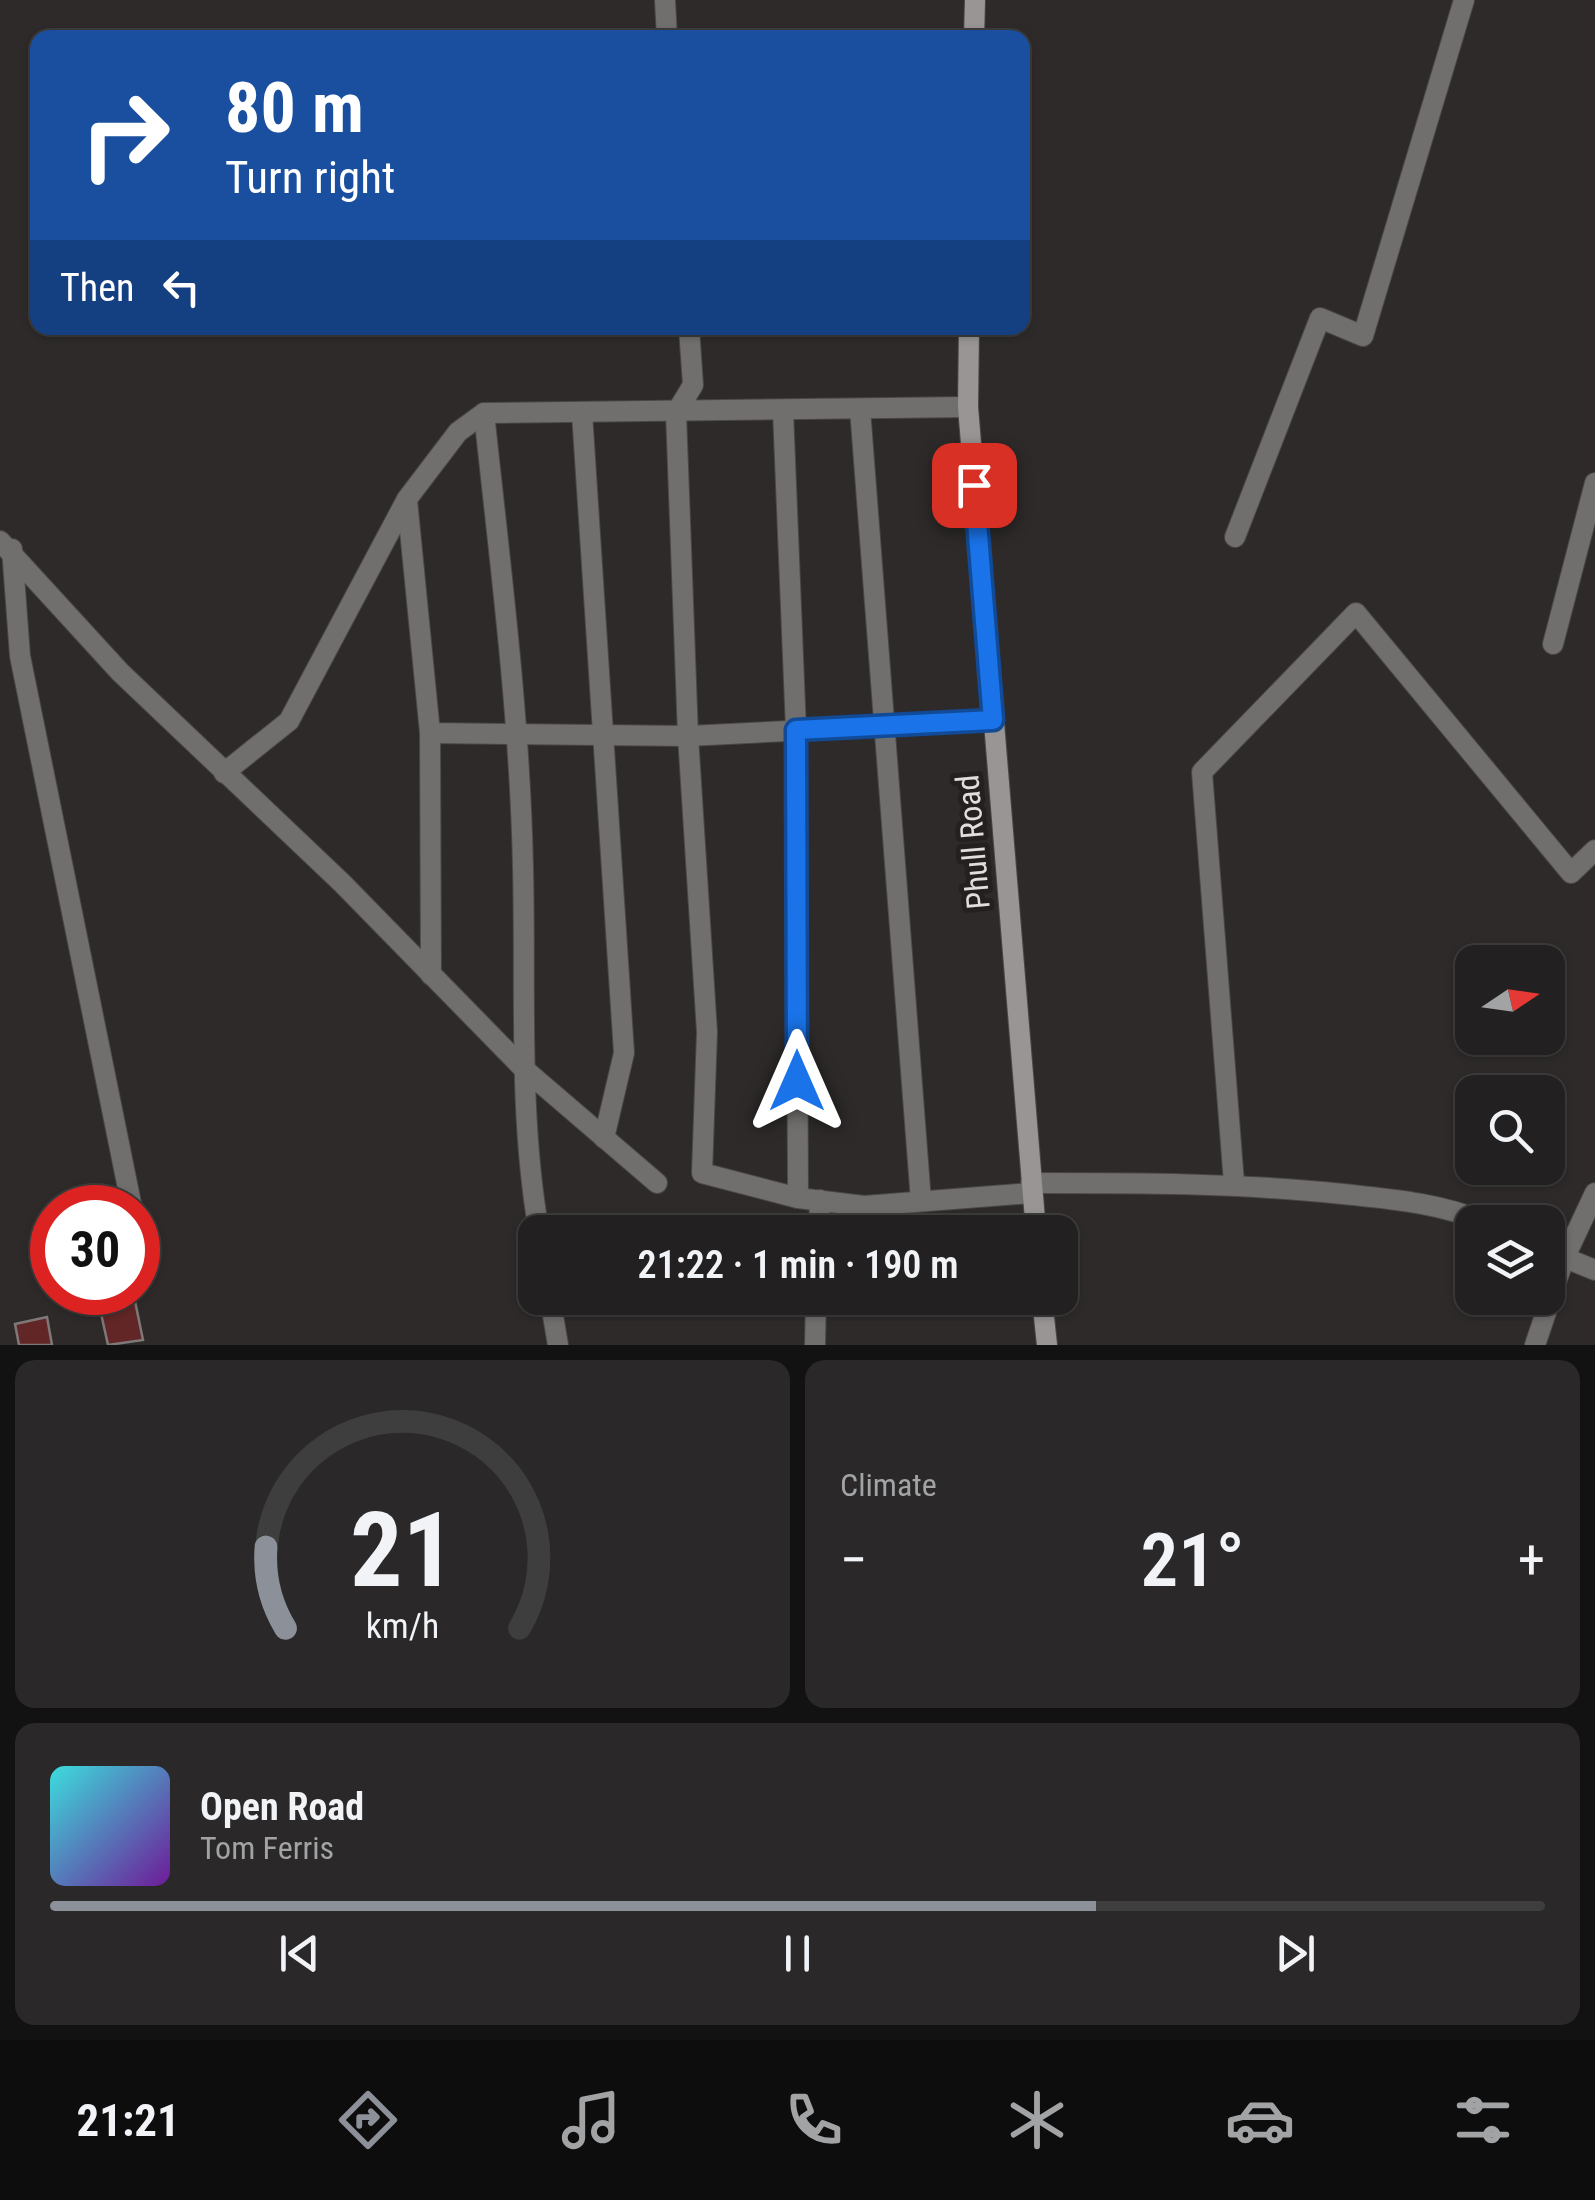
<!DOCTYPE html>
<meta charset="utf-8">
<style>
:root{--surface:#222020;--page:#2a2829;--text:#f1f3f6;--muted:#a2a3a5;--line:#3f3e3e;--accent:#8c9099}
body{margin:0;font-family:"Roboto Condensed",sans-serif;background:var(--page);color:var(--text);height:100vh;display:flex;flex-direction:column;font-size:38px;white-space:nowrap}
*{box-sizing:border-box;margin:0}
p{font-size:32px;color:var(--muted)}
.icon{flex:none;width:55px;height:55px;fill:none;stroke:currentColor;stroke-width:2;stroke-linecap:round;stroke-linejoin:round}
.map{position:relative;height:1345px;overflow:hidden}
.details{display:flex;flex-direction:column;gap:15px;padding:15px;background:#131212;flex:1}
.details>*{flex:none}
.top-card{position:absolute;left:30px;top:30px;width:1000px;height:305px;border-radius:20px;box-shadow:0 2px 8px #0004,0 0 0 2px var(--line);background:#1a4fa0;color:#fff;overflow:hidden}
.needle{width:65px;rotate:77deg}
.fabs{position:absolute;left:1455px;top:945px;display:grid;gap:20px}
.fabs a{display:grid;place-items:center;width:110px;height:110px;border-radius:20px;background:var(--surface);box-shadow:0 2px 8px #0004,0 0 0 2px var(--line);font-size:50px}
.speed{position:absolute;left:30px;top:1185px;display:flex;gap:20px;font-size:50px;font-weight:700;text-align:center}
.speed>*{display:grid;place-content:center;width:130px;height:130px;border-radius:50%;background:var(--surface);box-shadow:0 2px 8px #0004,0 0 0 2px var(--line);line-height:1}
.speed .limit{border:15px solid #d22;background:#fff;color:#111}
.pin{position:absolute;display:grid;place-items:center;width:85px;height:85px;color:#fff;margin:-42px;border-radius:20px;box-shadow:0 5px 15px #0006}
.me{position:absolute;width:110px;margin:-55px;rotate:0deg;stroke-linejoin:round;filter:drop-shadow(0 0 8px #0008)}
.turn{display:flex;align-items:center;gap:35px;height:210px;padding:0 30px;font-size:45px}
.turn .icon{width:130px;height:130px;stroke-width:2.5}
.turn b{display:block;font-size:70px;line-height:85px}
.then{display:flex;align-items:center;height:95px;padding:0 30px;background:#0003;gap:20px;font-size:38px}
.big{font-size:75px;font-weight:600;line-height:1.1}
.details .widget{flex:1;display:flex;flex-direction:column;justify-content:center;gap:15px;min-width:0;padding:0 35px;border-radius:20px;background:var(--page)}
.details .dial{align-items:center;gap:0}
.dial svg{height:260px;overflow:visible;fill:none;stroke:var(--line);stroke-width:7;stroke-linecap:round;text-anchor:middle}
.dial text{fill:var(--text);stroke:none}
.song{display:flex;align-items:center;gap:30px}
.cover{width:120px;height:120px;border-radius:15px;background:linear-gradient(135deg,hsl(180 70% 55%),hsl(280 70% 35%))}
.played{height:10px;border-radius:5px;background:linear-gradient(90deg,var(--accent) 70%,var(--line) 70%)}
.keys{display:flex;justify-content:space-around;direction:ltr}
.heat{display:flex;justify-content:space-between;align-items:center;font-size:55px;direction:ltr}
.details .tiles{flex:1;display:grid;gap:15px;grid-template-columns:1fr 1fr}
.widget:last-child{grid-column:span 2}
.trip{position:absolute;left:518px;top:1215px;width:560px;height:100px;border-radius:20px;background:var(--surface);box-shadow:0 2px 8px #0004,0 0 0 2px var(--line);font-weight:600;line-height:100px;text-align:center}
.tab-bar{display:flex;height:160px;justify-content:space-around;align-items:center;background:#0e0d0d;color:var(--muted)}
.tab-bar .icon{width:70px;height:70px}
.tab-bar .selected{color:var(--accent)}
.tab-bar b{font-size:45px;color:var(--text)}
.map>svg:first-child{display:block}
</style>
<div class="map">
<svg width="1595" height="1345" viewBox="0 0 1595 1345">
<rect width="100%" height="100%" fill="#2e2a2a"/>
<g fill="#622626" stroke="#7e7978" stroke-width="2.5">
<path d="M135,1301L143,1340L108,1345L100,1309Z"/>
<path d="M47,1317L52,1345H19L15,1324Z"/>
</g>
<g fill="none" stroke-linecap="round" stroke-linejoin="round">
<g stroke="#4b4747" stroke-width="22">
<g id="street">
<path d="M665,0L667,38"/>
<path d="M689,328L693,385L676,413L688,736L707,1032L702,1173L798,1198L864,1206L1031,1193"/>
<path d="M860,409L921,1201"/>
<path d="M783,411L796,730L798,1198"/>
<path d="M484,413C500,564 520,716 523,868C526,990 518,1112 539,1232"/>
<path d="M582,413L624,1053L604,1138"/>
<path d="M407,500L430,733L688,736L993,721"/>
<path d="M1235,537L1320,318L1363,336L1464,0"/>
<path d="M0,541L120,672L342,883L523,1068L657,1183"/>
<path d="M12,549L20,656L132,1208"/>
<path d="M1553,644L1595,483"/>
<path d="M430,733L431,975"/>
<path d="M224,773L289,721L407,499L458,432L484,413L968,407"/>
<path d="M1031,1183C1136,1183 1238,1183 1343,1194C1390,1199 1440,1203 1484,1222"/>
<path d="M1234,1183L1202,772L1356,613L1571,873L1595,850"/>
<path d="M819,1232L820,1200"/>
<path d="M1548,1251L1595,1270"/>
<path d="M550,1298L558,1345"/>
<path d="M815,1345L816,1298"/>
<path d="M1535,1345L1564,1259L1595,1193"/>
</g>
</g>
<g stroke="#4b4747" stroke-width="22">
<g id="secondary">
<path d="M974,38L975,0"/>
<path d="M969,328L968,407L1036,1232"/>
<path d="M1042,1298L1047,1345"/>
</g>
</g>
<use href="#street" stroke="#716f6e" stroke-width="20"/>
<use href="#secondary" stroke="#989594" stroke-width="20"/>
</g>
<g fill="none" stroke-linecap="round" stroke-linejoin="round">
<g stroke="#114b97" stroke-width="25">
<path id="route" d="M797,1081L796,730L993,720L974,485"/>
</g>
<use href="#route" stroke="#1a73e8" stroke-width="18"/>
</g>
<g text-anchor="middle" stroke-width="10" stroke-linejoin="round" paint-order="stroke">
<g font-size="32" fill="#e1dede" stroke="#242020">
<text transform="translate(973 842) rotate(-95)" y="11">Phull Road</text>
</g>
</g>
</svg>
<div class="fabs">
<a><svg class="needle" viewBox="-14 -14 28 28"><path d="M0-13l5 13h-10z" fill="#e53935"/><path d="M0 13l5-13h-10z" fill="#a2a3a5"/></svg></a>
<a><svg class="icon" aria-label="search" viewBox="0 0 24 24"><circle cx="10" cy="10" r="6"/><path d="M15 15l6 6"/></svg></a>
<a><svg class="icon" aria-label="layers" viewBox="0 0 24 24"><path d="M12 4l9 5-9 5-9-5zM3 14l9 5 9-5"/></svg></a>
</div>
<div class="speed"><div class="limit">30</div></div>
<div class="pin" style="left:974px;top:485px;background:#d93025"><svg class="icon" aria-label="arrive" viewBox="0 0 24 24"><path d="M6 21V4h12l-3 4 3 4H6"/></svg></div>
<svg class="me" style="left:797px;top:1081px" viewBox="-20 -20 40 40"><path d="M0-17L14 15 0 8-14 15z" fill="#1a73e8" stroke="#fff" stroke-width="4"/></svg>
<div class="trip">21:22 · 1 min · 190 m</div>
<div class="top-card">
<div class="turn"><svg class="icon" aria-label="right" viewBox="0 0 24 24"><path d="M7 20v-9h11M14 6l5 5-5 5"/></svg><div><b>80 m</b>Turn right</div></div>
<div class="then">Then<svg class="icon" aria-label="left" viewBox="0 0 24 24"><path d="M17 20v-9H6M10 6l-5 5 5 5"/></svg></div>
</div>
</div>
<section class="details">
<div class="tiles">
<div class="widget dial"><svg viewBox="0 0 100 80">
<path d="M14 69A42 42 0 1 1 86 69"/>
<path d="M14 69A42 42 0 0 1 8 44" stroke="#8c9099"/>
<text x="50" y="56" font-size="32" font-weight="700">21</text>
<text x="50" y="72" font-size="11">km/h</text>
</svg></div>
<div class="widget"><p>Climate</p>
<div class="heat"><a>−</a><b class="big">21°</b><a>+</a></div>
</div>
<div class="widget">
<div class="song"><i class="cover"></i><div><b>Open Road</b><p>Tom Ferris</p></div></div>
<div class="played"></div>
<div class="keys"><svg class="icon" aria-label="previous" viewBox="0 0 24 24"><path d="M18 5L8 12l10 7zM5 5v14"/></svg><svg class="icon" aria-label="pause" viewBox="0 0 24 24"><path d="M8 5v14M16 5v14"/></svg><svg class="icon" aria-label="next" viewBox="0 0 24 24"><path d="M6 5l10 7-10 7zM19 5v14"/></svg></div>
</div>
</div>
</section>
<nav class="tab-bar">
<b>21:21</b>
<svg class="icon selected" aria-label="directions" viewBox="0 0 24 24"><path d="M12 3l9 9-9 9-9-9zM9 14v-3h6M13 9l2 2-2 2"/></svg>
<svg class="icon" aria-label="music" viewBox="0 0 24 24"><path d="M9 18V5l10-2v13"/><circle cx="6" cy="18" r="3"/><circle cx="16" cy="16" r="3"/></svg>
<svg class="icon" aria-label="phone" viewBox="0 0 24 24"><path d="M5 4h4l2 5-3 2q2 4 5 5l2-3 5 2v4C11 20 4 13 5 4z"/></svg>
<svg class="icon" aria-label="climate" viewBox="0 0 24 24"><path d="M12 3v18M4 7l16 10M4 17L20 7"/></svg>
<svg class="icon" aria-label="car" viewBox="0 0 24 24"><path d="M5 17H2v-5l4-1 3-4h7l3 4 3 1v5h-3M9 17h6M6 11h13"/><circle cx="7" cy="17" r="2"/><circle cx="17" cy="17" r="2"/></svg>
<svg class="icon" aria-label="filters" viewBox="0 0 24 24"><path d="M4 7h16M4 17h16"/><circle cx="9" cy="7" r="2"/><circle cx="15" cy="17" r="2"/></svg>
</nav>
